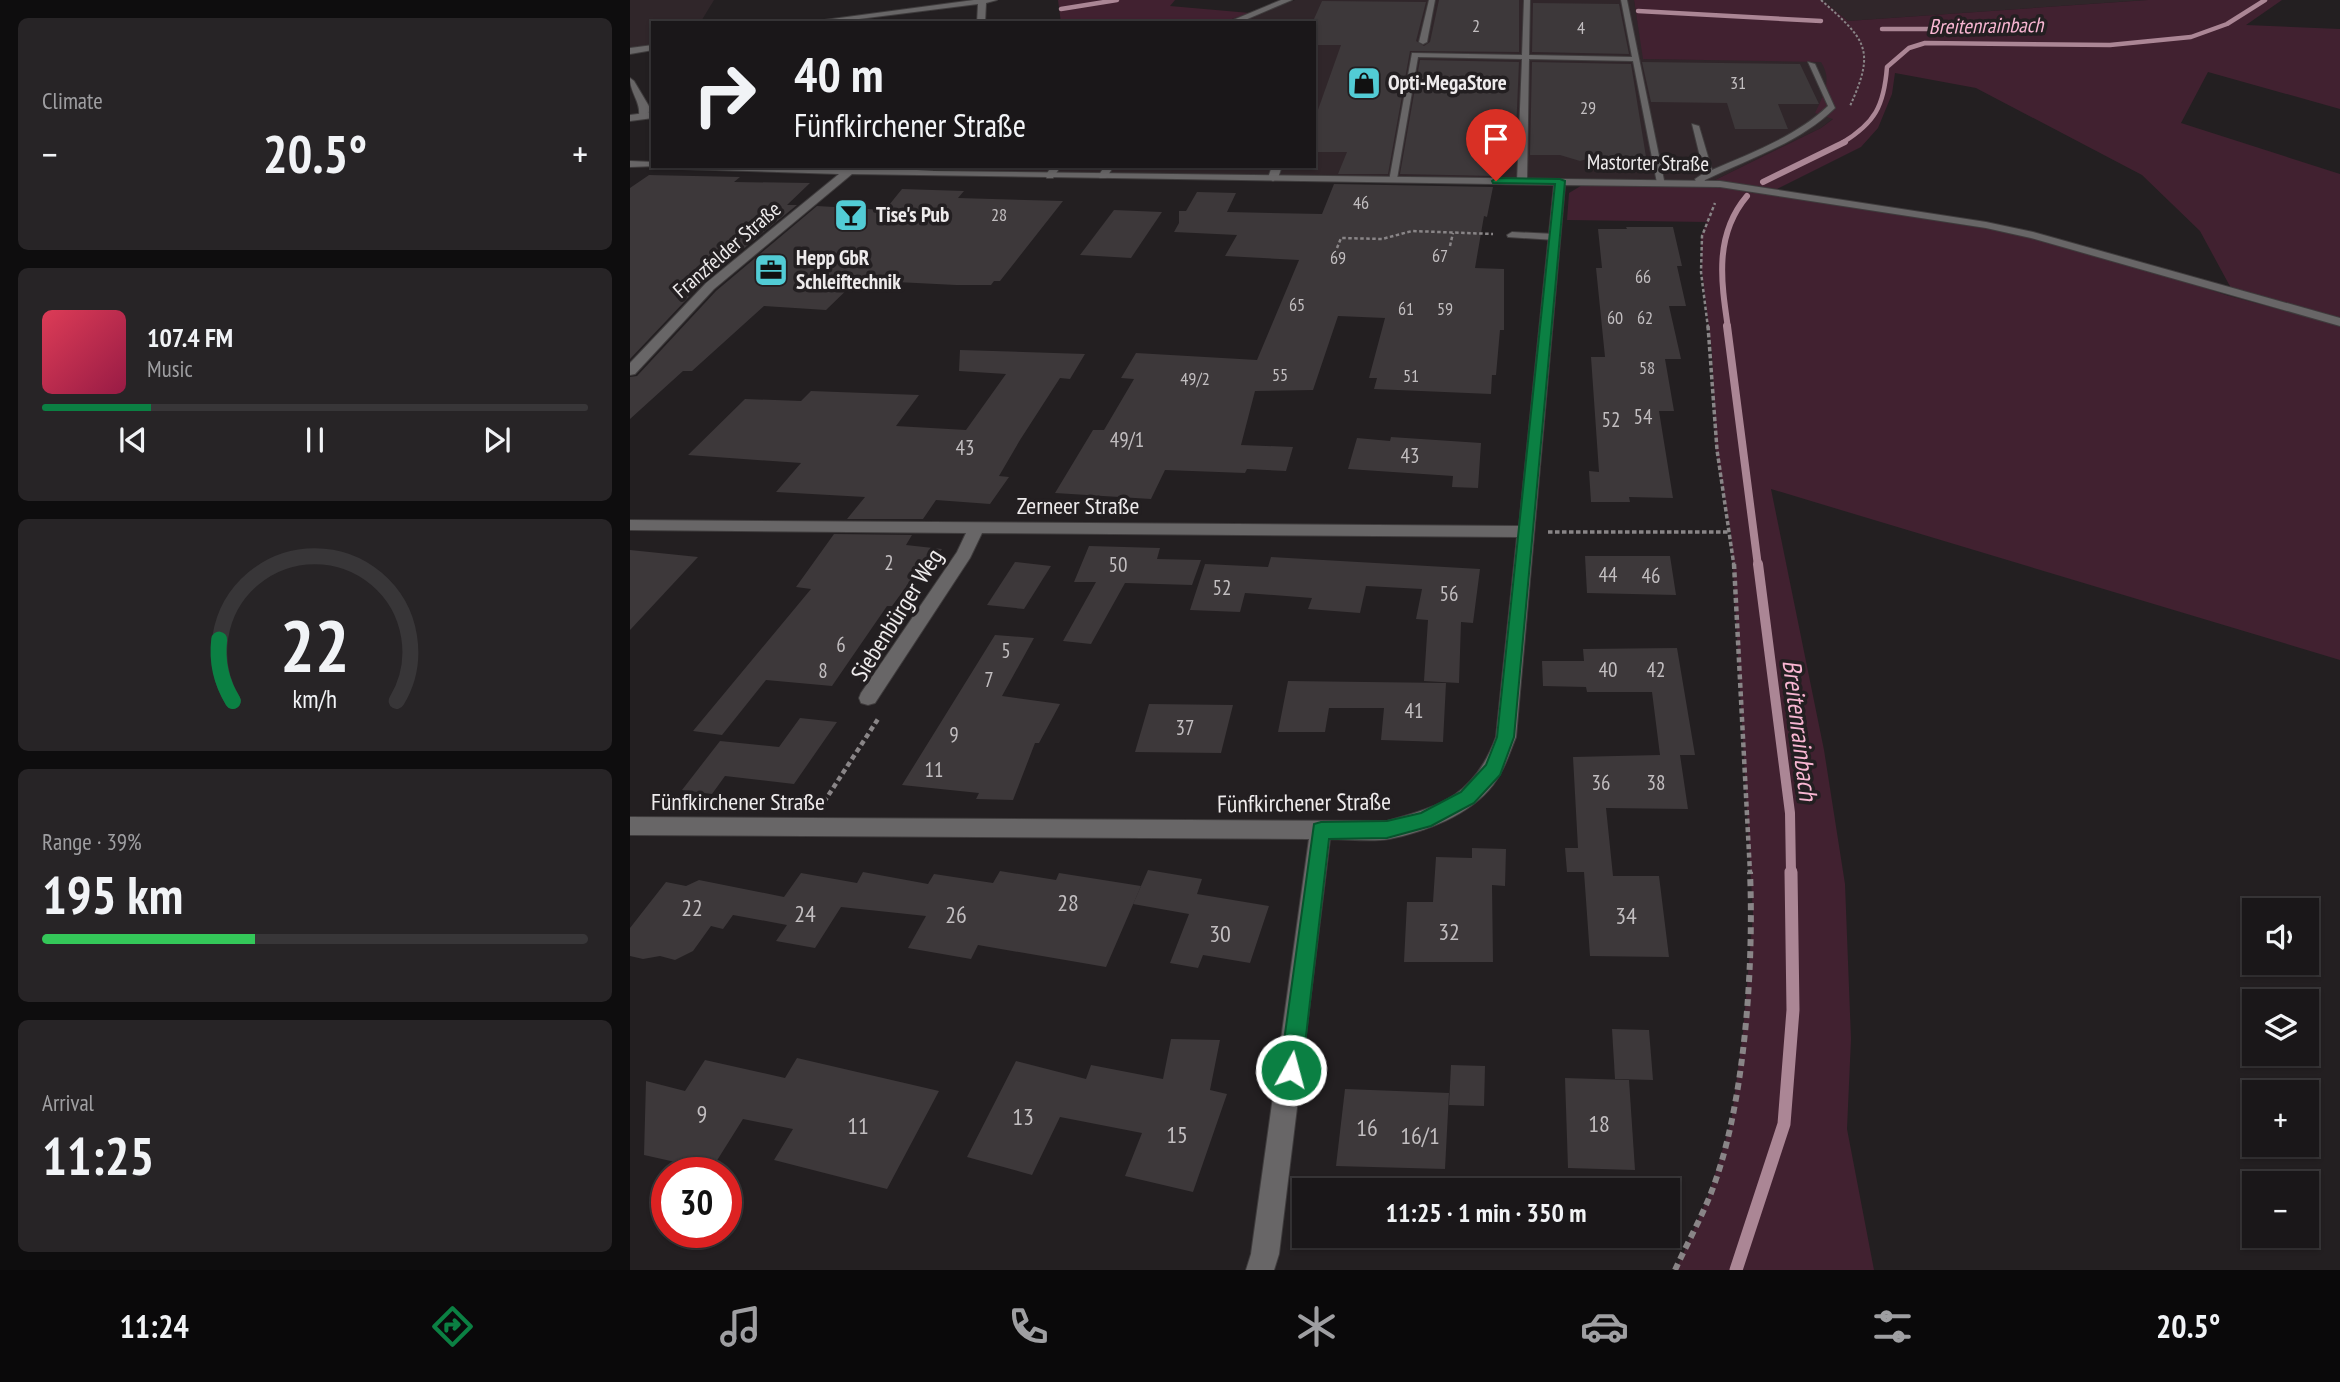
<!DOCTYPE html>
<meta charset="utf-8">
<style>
:root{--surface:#1a1719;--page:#272426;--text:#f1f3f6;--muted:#9f9fa2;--line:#383638;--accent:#0b8043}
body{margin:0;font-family:"PT Sans Narrow",sans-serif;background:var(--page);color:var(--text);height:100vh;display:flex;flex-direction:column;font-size:26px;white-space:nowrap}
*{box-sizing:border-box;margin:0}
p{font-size:23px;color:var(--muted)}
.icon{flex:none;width:38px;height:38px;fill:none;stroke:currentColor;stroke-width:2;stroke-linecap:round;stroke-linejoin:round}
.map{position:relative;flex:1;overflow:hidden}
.sheet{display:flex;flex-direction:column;gap:18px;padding:18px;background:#0e0d0e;width:630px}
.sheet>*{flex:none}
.top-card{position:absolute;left:21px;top:21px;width:665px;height:147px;border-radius:0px;box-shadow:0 2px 5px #0004,0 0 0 2px var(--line);background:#1a1719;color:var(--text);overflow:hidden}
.tools{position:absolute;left:1612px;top:898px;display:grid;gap:14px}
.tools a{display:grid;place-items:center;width:77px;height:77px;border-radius:0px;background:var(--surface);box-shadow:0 2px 5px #0004,0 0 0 2px var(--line);font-size:35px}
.speed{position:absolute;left:21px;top:1157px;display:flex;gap:14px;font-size:35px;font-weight:700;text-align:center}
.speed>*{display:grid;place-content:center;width:91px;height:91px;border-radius:50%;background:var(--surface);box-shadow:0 2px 5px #0004,0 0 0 2px var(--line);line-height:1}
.speed .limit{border:10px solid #d22;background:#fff;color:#111}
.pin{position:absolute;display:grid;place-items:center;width:60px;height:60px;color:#fff;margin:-72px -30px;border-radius:50% 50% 50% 0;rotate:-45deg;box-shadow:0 0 7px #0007}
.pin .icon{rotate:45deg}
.me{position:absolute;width:77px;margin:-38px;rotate:7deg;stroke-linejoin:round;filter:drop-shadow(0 0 5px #0008)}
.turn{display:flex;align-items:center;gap:24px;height:147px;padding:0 28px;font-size:32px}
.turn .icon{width:91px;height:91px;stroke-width:2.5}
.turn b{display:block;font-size:49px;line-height:60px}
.big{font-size:52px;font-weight:700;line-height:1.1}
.sheet .widget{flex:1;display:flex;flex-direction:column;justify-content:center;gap:10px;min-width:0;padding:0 24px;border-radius:10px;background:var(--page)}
.sheet .dial{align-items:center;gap:0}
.dial svg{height:182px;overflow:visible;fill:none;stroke:var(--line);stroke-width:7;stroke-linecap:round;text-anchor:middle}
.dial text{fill:var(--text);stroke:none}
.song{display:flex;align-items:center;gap:21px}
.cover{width:84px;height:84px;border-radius:10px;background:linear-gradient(135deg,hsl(350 70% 55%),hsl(340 70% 35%))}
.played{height:7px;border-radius:4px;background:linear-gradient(90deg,var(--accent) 20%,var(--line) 20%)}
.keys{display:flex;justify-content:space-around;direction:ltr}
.heat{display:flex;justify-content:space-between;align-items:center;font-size:38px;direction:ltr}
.charge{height:10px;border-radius:5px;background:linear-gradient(90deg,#34c759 39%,var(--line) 0)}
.trip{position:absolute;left:662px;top:1178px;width:388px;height:70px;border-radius:0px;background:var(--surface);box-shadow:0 2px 5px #0004,0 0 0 2px var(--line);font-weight:700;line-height:70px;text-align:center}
.menu{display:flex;height:112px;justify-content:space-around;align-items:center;background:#0a090a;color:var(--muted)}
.menu .icon{width:49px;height:49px}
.menu .active{color:var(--accent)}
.menu b{font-size:32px;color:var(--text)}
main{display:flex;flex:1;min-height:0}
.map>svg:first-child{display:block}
</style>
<main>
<section class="sheet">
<div class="widget"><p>Climate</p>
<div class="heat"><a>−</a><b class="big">20.5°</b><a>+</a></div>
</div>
<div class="widget">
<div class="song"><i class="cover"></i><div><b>107.4 FM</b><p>Music</p></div></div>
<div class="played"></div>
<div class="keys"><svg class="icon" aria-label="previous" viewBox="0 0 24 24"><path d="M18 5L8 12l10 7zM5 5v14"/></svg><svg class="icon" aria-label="pause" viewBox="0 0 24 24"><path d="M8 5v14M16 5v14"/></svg><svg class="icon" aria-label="next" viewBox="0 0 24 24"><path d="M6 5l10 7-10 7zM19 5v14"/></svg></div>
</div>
<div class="widget dial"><svg viewBox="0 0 100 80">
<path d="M14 69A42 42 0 1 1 86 69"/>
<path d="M14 69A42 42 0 0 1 8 42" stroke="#0b8043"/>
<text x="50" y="56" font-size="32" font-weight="700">22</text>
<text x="50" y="72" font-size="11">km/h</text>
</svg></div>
<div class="widget"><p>Range · 39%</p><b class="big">195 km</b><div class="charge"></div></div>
<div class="widget"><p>Arrival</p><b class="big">11:25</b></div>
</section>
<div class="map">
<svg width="1710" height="1270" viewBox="0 0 1710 1270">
<rect width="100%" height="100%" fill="#231f21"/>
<g fill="#30262a">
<path d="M0,0H84L70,23H23V45L0,49Z"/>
<path d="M665,0H1004L1014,59L1223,61L1208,115L1191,128L1085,180L323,172L329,166H684V23H606Z"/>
<path d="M1192,0H1517L1218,21Z"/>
</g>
<g fill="#412130">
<path d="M428,0H545L540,6L620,13L590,23H431Z"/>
<path d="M1004,0H1192L1218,21L1518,0H1652L1616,25L1710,29V109L1578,72L1551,123L1710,174V318L1602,290L1570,231L1512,175L1346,88L1265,73L1262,94L1248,128L1231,147L1147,189L1085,180L1191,128L1203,119L1185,113C1193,95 1203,81 1191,62L1013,59Z"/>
<path d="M954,184L1093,187L1358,229L1405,238L1504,265L1596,295L1710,326V660L1141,489L1194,750L1215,884L1221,1039L1217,1129L1244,1270H1046L1078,1197L1101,1122L1113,1033L1123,915L1101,533L1086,450L1082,353L1072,272L1071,236L1077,222L937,220L939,193Z"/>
</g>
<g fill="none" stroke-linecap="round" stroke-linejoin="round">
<g stroke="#ab8695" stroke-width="4.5">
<path d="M431,9L487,0"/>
<path d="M1008,11L1191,21"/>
<path d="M1252,29H1301"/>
<path d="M1212,143C1245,123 1254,106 1257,67L1279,48L1295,43L1480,45L1561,37L1597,24L1635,0"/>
</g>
<g stroke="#ab8695" stroke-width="6">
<path d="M1133,182L1215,142"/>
<path d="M1098,328C1091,281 1084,235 1117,196"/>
</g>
<path stroke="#ab8695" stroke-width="8" d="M1097,326L1128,566"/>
<path stroke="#ab8695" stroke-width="10" d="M1128,564L1160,813L1161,873"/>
<path stroke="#ab8695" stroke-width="13" d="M1106,1270L1154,1124L1163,1010L1161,872"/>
</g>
<g fill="#3d383a">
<path d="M809,0H889V52L780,51L758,174H708L717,152H684V121L711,45H684V19L692,1L796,2L786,41L794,46L800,42Z"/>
<path d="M903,3L989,4L999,54L902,52Z"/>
<path d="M790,60L889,62L885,155H870L866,176L770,174Z"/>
<path d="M902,62L1001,64L1016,157L968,156L950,161L930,155H900Z"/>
<path d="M1012,62L1170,64L1189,104H1148L1158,129H1105L1097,103L1021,102Z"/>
<path d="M19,175L110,177L104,182L180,183L157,205H167L74,281L0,359V188Z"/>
<path d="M704,184L863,187L857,217L854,216L845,268L874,269V330H870L866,375H862L861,394L744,389L747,378H739L755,318L708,316L683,390L625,391L611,445L663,447L656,471L617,469L615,473L535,470L521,499L425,493L463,430H474L504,379L491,378L506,353L627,360L669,260L595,256L607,235L544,232L549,223V211H556L567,192L606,193L597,212L692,214Z"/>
<path d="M272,189L334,191L328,198L433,201L370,281H364L361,285H326L227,280L196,310L134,306L62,371H53L0,419V377L7,376L86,291L187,206L255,210Z"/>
<path d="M484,210L532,212L501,258L450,255Z"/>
<path d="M996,227H1043L1052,266H1047L1056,306H1039L1051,359H1035L1044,411H1029L1043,498L999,497L1000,502H961L959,471L969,472L961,357H975L966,268H972L968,229H997Z"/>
<path d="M330,350L455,354L440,379L430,378L390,440L369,476L379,477L360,504L306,500L293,519H217L235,497L146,492L171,463L58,455L115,399L171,401L181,391L289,395L266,426L336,430L376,374L329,371Z"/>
<path d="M761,437L851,443L848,488L822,487L823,476L718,469L727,438L760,441Z"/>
<path d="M204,534L282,535L276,545L312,549L296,573L287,572L262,606H257L202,686L136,680L92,735L63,731L181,589L166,587Z"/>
<path d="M459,546L530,548L527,559L571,560L562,585L495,583L461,644L433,641L466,582H444Z"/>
<path d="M0,550L68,557L0,630Z"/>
<path d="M955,556H1040L1046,595L957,593Z"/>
<path d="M641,557L850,569L843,623L831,622L829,683L794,681L798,620L786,619L792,589L736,586L730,613L678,609L682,598L615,593L610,612L560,610L575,564L638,567Z"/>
<path d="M385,562L421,566L394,609L357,605Z"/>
<path d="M365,635L404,638L372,696L430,704L409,743H405L383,800L346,799L349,793L272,785Z"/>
<path d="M1047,648L1065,755H1050L1058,809L976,808L983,876H1029L1039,957L960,956L954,872H937L935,848H948L943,757L1030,755L1022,692H957L956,687L913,686L912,661H954L953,649Z"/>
<path d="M658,681L816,683L813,742L751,740L754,708H699L695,732H648Z"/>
<path d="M519,704L603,705L591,753L505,752Z"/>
<path d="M170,718L207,722L164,784L95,776L82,794L52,790L90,741L149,747Z"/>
<path d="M842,848L876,849L875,886L862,885L863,962H774L777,902H803L806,857L842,858Z"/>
<path d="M518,870L572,879L567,894L639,906L620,963L573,955L568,968L540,963L559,914L503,904Z"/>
<path d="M370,871L426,880L429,873L511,886L476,967L348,945L341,959L278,948L296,916L211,907L185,948L146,941L157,925L103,915L93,929L81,926L63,951L45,960L30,956L13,959L0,956V928L36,882L56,886L69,880L154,897L171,873L227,883L233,872L298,884L304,874L363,883Z"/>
<path d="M982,1029L1019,1030L1023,1080L985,1079Z"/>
<path d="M541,1039L590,1040L580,1090L597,1094L563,1192L495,1176L512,1133L430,1117L402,1175L337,1157L386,1061L456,1079L461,1065L533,1079Z"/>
<path d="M167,1058L309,1091L257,1189L144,1160L163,1129L113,1119L81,1170L14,1155L16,1081L55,1091L75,1060L155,1078Z"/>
<path d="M821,1065L855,1066L854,1106L819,1105Z"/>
<path d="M935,1078L999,1080L1005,1170L938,1168Z"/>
<path d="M715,1089L819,1093L815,1169L706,1166Z"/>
</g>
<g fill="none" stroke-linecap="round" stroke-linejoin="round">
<g stroke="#3f3c3d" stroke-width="2">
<g id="service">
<path d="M799,0H805L797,42L793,44L789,42Z"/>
<path d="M894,0H900L899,55L1002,57L991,0H997L1035,185L1027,183L1003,61L899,59L897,181L892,184L887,181L892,59L788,57L767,179L759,181L782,53L892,55Z"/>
<path d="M1178,62L1185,64L1205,108C1168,144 1120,158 1075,180L1073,185H1067L1065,179L1074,173L1062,124L1069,126L1082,170C1123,152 1165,137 1198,106Z"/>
<path d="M422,166H431L423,178H417L415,176Z"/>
<path d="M475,166H484L476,178H470L468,176Z"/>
<path d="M642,166H652L648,178L643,181L638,178Z"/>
<path d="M882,232L925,234L930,237L925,240L878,237L877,235Z"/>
</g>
</g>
<g stroke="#3f3c3d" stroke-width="2">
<g id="minor">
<path d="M344,0H367L356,3L355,23H347L348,4L197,23H172Z"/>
<path d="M23,45V50L0,54V48Z"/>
<path d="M0,78L4,81L20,108L17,118L9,116C11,102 0,93 0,78Z"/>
<path d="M0,161L23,162V166H27L0,167Z"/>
<path d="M47,166H223L303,171L1090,181L1356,222L1403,232L1710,318V326L1401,238L1356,228L1090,187L935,185L886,737C879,754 874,771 863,785C840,815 795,832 759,839C741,842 719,839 700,839L649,1254L644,1270H616L621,1254L679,839L0,835V817L757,821C813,806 845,794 866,737L887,537L352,533L340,558L245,703L238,705L231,703L229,698L231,693L327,552L336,533L0,530V520L889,526L924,185L222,174L84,289L5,374L0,375V363L76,283L209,174L52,169Z"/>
</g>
</g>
<g stroke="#3f3c3d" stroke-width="2">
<g id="tertiary">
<path d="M651,0H662L608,23H596Z"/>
<path d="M23,112V118L0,121V115Z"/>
</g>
</g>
<path stroke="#898587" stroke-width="2" stroke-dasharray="2.5 2" stroke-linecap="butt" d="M1191,0C1236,40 1246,49 1220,106"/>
<g stroke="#898587" stroke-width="2.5" stroke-dasharray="3.5 2.5" stroke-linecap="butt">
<path d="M820,246L823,233"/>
<path d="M707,248L711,238L752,239L782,231L863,234"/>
<path d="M1078,328L1071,272L1072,236L1085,203"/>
</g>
<g stroke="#898587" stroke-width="3.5" stroke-dasharray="4.5 2.5" stroke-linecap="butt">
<path d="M1078,326L1087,450L1104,566"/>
<path d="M918,532H1099"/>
</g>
<g stroke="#898587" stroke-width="4.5" stroke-dasharray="5 3.5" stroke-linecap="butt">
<path d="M1104,564L1120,873"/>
<path d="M194,802L248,719"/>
</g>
<path stroke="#898587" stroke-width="6" stroke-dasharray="7 5" stroke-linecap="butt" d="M1045,1270C1056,1246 1069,1222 1079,1198C1115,1111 1124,965 1120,872"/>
<use href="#service" fill="#686667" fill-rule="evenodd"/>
<use href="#minor" fill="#686667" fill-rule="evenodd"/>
<use href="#tertiary" fill="#686667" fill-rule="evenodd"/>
</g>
<path fill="#0b8043" stroke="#07532c" stroke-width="2" d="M866,178L930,179L935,181L884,737L870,775L844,803L801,826L757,838L699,839L672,1070L669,1078L661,1081L653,1078L650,1070L684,824L691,822L757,821L791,813L831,792L856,765L867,737L925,184L863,183L862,181Z"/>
<defs>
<g id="shop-square" transform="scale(1.75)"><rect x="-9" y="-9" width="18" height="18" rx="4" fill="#52ccd5" stroke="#231f21"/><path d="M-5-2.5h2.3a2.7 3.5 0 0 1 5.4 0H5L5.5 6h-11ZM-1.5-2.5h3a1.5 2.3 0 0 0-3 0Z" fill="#111"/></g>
<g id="bar-square" transform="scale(1.75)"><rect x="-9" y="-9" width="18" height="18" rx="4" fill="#52ccd5" stroke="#231f21"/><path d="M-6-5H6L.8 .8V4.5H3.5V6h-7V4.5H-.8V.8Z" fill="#111"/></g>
<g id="office-square" transform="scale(1.75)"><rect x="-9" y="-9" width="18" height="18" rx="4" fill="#52ccd5" stroke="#231f21"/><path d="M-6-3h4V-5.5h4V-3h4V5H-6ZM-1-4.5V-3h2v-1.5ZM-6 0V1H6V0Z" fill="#111"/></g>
</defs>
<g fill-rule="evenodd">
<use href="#shop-square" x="734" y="83"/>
<use href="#bar-square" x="221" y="215"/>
<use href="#office-square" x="141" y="270"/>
</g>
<g text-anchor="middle" stroke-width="7" stroke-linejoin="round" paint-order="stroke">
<g font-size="18" fill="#c2bec0">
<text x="846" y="32">2</text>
<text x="951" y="34">4</text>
<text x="1108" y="89">31</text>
<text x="958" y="114">29</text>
<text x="731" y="209">46</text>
<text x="369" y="221">28</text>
<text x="810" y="262">67</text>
<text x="708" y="264">69</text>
<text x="1013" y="283">66</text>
<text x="667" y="311">65</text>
<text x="776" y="315">61</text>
<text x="815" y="315">59</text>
<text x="985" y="324">60</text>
<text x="1015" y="324">62</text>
<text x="1017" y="374">58</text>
<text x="650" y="381">55</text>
<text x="781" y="382">51</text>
<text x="565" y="385">49/2</text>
</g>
<g font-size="21" font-style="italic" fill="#f8b6d2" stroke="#231f21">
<text transform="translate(1356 26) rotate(-1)" y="7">Breitenrainbach</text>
</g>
<g font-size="21" font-weight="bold" fill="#eeebec" stroke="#231f21" text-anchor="start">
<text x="758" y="90">Opti-MegaStore</text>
<text x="246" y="222">Tise's Pub</text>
<text x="166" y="265">Hepp GbR<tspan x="166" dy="24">Schleiftechnik</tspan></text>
</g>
<g font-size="21" fill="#eeebec" stroke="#231f21">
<text transform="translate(1018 163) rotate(1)" y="7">Mastorter Straße</text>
<text transform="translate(97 250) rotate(-41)" y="7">Franzfelder Straße</text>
</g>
<g font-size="21" fill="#c2bec0">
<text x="1013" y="424">54</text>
<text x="981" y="427">52</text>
<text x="497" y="447">49/1</text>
<text x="335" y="455">43</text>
<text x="780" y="463">43</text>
<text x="259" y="570">2</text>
<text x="488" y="572">50</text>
<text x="978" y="582">44</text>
<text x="1021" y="583">46</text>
<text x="592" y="595">52</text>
<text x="819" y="601">56</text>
<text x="211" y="652">6</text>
<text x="376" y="658">5</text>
<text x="978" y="677">40</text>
<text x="1026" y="677">42</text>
<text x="193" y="678">8</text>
<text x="359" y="687">7</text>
<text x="784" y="718">41</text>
<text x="555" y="735">37</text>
<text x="324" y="742">9</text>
<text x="304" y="777">11</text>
<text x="971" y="790">36</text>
<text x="1026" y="790">38</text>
</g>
<g font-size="24" fill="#eeebec" stroke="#231f21">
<text x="448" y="514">Zerneer Straße</text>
<text transform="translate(267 615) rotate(-58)" y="8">Siebenbürger Weg</text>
<text x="108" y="810">Fünfkirchener Straße</text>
<text transform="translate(674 803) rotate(-1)" y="8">Fünfkirchener Straße</text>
</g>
<g font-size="24" fill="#c2bec0">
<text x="438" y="911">28</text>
<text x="62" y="916">22</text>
<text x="175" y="922">24</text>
<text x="326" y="923">26</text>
<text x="996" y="924">34</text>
<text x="819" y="940">32</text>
<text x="590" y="942">30</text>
<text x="72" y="1122">9</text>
<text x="393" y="1125">13</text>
<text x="969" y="1132">18</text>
<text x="228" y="1134">11</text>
<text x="737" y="1136">16</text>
<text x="547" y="1143">15</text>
<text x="790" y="1144">16/1</text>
</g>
<g font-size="26" font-style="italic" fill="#f8b6d2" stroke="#231f21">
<text transform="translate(1170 730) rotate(83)" y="9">Breitenrainbach</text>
</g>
</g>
</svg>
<div class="tools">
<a><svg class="icon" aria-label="sound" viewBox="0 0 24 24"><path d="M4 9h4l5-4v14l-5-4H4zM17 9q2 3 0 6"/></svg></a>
<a><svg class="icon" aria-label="layers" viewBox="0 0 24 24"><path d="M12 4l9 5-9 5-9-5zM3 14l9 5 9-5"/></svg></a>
<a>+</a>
<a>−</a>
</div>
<div class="speed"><div class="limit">30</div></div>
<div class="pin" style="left:866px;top:181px;background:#d93025"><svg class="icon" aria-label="arrive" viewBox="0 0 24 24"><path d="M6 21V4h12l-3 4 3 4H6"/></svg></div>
<svg class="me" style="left:661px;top:1070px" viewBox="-20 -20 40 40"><circle r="17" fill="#0b8043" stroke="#fff" stroke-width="3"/><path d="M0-11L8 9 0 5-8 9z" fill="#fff"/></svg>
<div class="trip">11:25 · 1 min · 350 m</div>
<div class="top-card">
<div class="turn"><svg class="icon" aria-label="right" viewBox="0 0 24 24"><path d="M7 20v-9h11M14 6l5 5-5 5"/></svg><div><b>40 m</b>Fünfkirchener Straße</div></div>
</div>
</div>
</main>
<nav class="menu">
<b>11:24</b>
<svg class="icon active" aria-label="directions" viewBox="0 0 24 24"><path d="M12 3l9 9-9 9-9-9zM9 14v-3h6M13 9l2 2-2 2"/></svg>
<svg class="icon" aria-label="music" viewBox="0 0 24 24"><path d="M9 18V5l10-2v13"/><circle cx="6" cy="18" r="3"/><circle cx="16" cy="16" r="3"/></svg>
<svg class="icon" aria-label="phone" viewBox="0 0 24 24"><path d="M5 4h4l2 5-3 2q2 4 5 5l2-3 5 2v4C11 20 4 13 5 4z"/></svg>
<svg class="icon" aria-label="climate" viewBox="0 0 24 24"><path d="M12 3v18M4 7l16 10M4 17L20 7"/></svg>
<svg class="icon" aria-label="car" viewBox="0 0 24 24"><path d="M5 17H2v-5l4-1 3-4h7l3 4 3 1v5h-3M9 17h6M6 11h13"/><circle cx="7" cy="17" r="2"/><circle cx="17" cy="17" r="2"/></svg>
<svg class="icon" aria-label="filters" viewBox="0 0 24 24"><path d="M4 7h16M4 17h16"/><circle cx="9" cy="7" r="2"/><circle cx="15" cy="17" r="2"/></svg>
<b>20.5°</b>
</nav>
